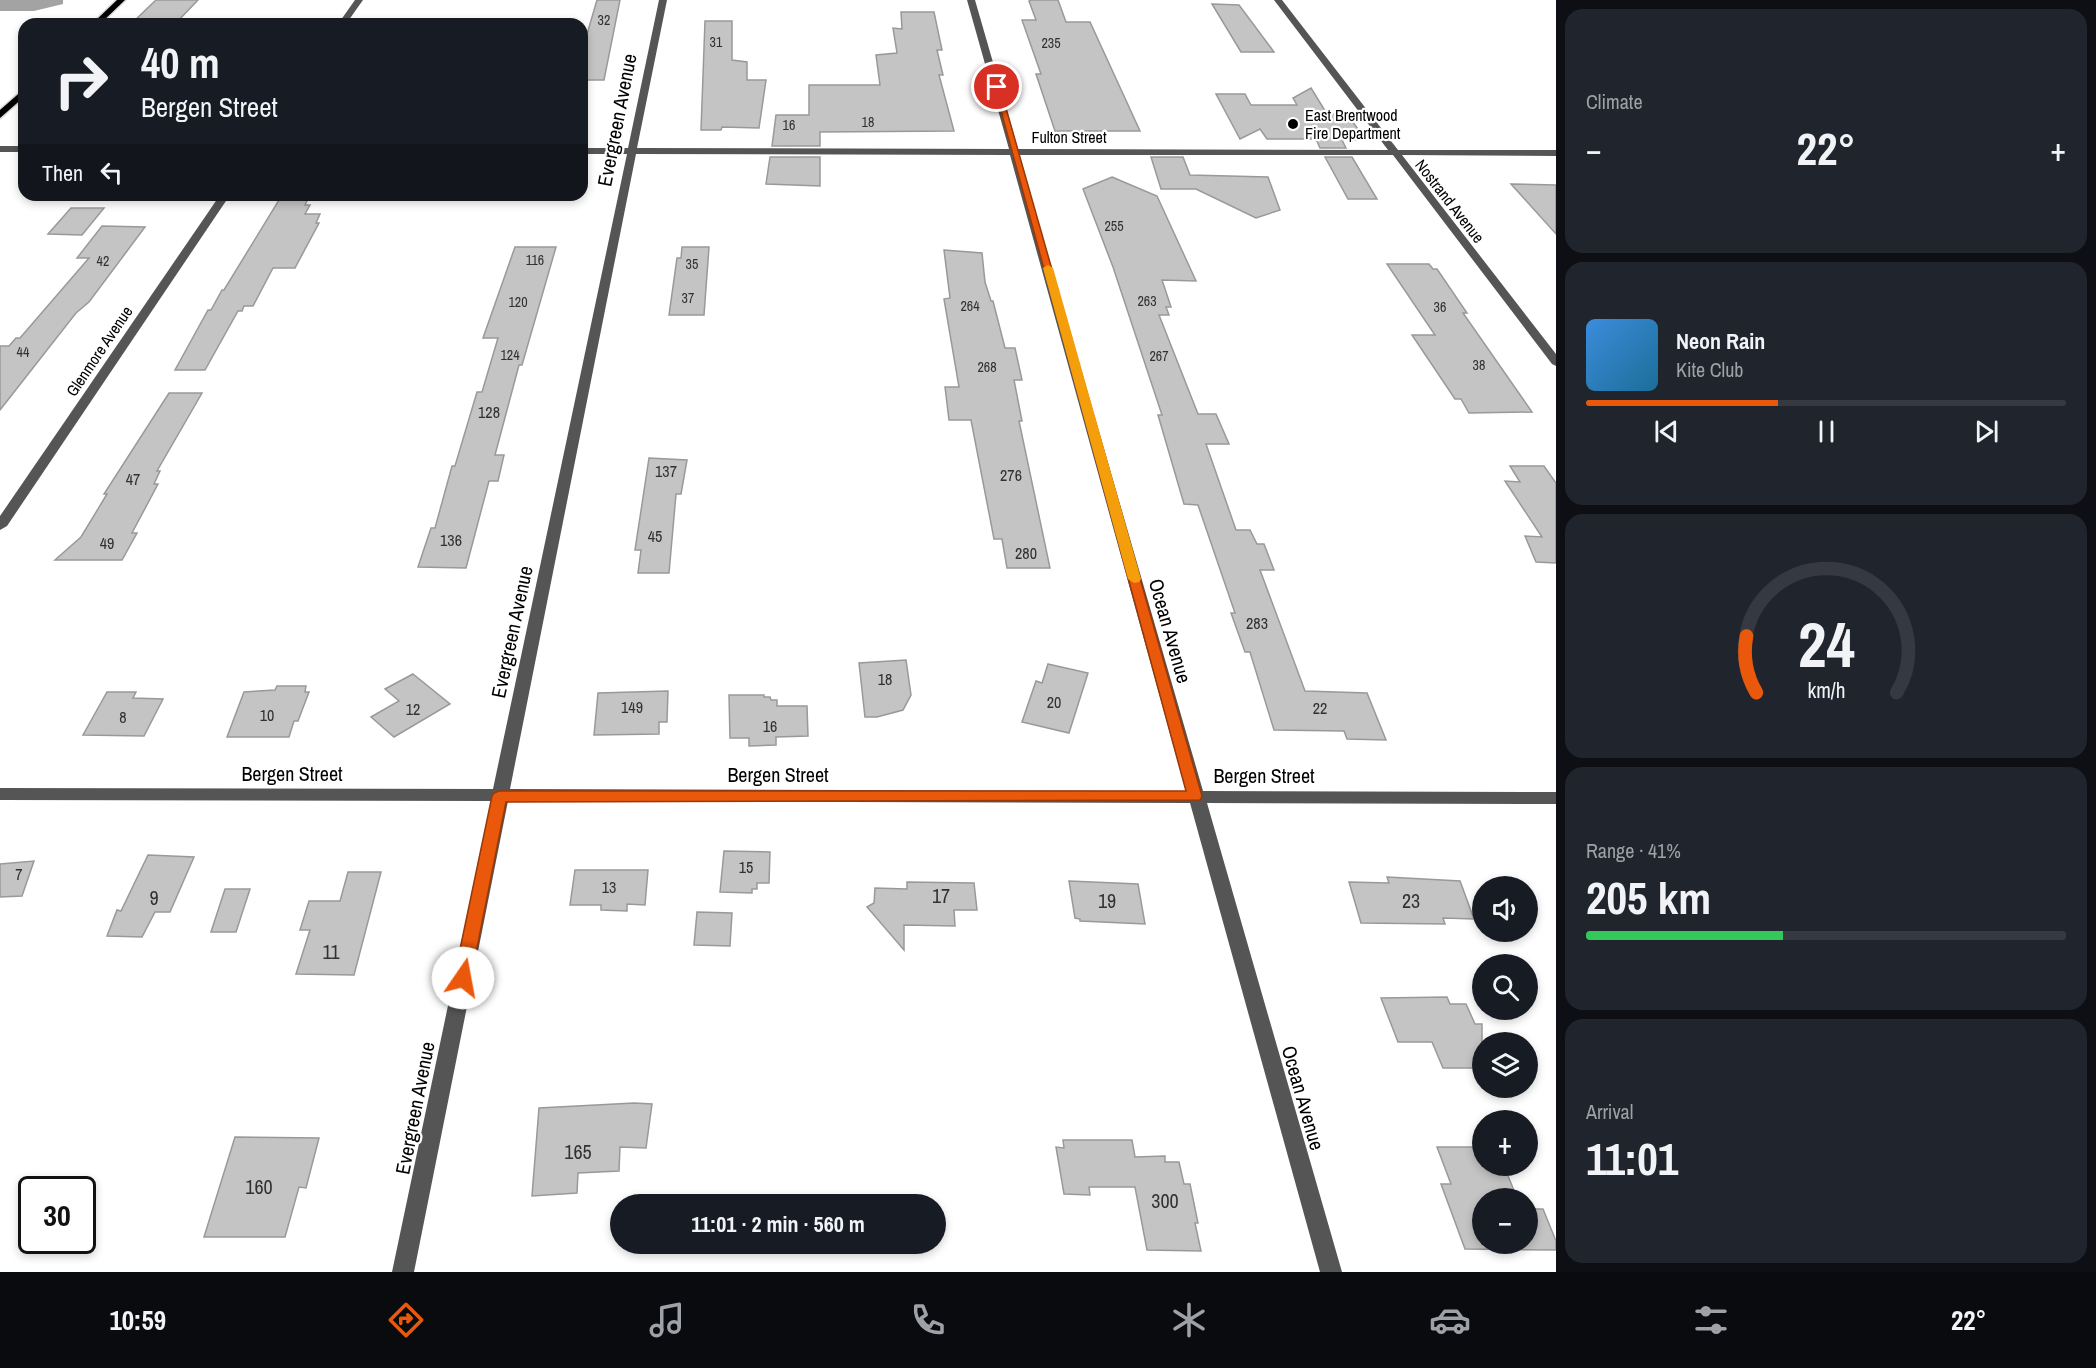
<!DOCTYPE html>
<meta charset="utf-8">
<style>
:root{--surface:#171b24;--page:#20242c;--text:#f1f3f6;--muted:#9ea1a6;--line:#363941;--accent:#ea580c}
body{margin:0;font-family:"Archivo Narrow",sans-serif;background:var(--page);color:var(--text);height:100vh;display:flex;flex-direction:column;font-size:22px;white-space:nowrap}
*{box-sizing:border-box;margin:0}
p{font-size:20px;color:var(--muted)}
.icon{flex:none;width:33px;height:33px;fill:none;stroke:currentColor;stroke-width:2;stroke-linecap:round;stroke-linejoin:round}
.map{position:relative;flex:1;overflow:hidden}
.side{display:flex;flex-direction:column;gap:9px;padding:9px;background:#0d0f14;width:540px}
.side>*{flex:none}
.guide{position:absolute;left:18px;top:18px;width:570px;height:183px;border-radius:18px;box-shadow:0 3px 9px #0003;background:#171b24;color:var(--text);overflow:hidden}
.controls{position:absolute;left:1472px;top:876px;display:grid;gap:12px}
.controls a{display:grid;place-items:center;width:66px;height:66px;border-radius:50%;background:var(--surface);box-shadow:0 3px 9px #0003;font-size:30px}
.speed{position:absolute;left:18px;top:1176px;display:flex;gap:12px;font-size:30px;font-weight:700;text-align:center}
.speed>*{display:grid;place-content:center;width:78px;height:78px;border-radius:50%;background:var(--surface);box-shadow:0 3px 9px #0003;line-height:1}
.speed .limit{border:3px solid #111;border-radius:9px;background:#fff;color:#111}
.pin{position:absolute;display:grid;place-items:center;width:51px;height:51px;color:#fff;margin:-26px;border:3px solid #fff;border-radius:50%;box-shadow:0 2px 6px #0007}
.me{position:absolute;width:66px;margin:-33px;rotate:12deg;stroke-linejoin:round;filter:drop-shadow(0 0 4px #0008)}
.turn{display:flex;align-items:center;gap:21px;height:126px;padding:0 24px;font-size:27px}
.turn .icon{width:78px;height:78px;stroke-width:2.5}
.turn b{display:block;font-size:42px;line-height:51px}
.then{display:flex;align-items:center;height:57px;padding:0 24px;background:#0003;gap:12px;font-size:22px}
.big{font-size:45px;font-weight:700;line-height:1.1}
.side .tile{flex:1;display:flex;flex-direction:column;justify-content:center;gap:9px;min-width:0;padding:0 21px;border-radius:18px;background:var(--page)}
.side .dial{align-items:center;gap:0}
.dial svg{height:156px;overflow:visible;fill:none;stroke:var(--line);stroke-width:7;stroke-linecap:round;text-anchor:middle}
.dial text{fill:var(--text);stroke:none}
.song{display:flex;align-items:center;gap:18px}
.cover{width:72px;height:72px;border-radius:9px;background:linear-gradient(135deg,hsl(210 70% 55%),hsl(200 70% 35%))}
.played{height:6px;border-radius:3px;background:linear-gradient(90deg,var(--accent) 40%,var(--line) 40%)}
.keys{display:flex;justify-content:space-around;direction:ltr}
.heat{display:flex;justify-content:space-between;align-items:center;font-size:33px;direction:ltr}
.charge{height:9px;border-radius:4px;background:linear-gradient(90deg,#34c759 41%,var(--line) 0)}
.trip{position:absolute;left:610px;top:1194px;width:336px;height:60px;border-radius:30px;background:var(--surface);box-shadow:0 3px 9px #0003;font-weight:700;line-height:60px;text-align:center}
.menu{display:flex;height:96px;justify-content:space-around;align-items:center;background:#090b0e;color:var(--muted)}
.menu .icon{width:42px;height:42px}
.menu .on{color:var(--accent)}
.menu b{font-size:27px;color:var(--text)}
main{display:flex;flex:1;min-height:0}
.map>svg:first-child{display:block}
</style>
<main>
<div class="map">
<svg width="1556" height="1272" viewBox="0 0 1556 1272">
<rect width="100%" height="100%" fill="#fff"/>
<path fill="#a3a3a3" d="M0,0H63V4L34,11H0Z"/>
<g fill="#c4c4c4" stroke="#999" stroke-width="1.5">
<path d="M156,0H198L175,24H131Z"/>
<path d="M597,0H620L604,80H582V51Z"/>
<path d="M1031,0H1058L1066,22H1090L1140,131H1055L1036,74H1041L1022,20H1036L1029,1Z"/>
<path d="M1212,4L1239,5L1274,52H1241Z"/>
<path d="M901,12H934L942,50H937L943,75H939L954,131L820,132V146H772L776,115H809V85H880L876,55L897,53L893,28L902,29Z"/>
<path d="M705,21H732V60L747,62V80H766L759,128L722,127L721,130H701Z"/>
<path d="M1311,88L1327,114H1347L1366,140H1342L1346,148H1320L1316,139H1267L1260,129L1240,139L1216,94H1245L1251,105H1297L1293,98Z"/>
<path d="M770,157H820V186L766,184Z"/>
<path d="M1151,157H1183L1190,175L1268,177L1280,210L1256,218L1196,189H1161Z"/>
<path d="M1325,157H1352L1377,199H1348Z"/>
<path d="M1112,177L1157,196L1196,281L1162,280L1171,307H1166L1169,315H1159L1198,414H1216L1229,444H1206L1236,530H1250L1257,544H1264L1274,570H1260L1305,691L1367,693L1386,740L1347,739L1344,731L1274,730L1250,652H1245L1231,613H1235L1198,505L1184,504L1158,415H1162L1113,267L1083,189Z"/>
<path d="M1511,184L1556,185V234Z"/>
<path d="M282,195H310L305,205H310L305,214H320L316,223H319L295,268H273L253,306H244L242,311H238L205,370H175L208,310H211L222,290H224Z"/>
<path d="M71,208H104L82,235L48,234Z"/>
<path d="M102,226L145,227L89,302L76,313L0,410V346H9L16,338H20L89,258H77Z"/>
<path d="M515,247H556L522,365H519L495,455H504L498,481H489L466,568L418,567L431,528H435L452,466H455L477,392H482L498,338H483Z"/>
<path d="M682,247H709L704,315H669L677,258H681Z"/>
<path d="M944,250L982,253L985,282L991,301H993L1005,348H1015L1022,380H1014L1022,421H1019L1050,568H1007L1002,539H994L971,420H949L945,387H959L944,299L950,298Z"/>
<path d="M1387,264H1429L1433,269H1437L1467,313H1463L1532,412L1469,413L1461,399H1455L1412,335H1435Z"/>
<path d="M169,393H202L157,471H160L154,484H158L132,533H137L122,560H55L81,537L107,494H104Z"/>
<path d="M649,458L687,460L681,494H676L669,573H638L641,550H635Z"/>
<path d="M1510,466H1544L1556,483V563L1536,562L1525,536L1542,537L1505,481L1520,482Z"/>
<path d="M906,660L911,695L903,710L877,717H865L859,663Z"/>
<path d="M1048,664L1088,673L1069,733L1022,722L1036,681L1042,683Z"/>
<path d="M413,674L450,704L394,737L371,717L399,701L385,689Z"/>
<path d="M277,686H306L305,692H309L298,721H294L289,737H227L244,692L275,690Z"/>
<path d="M668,691L667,722H659V734L594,735L598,693Z"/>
<path d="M107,692H136L133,698L163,699L144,736L83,735Z"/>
<path d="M729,695H764V697H770L771,700H777V706H807L808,736L776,737V745L749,746V738H730Z"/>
<path d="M724,851L770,852L769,883H757V889H752V893L720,892Z"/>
<path d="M148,855L194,857L170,912H155L142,937L107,936L117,910L121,911Z"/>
<path d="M34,861L22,896L0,897V864Z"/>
<path d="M575,870H648L645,905L627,904V911L601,910V905H570Z"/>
<path d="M348,872H381L354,975L296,974L310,930H300L309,901H340Z"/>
<path d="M1387,877L1460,881L1474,919L1443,918L1445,924L1361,923L1349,882L1389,883Z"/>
<path d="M1069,881L1138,884L1145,924L1080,921V919L1075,918Z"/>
<path d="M907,882L974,883L977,910H954L955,926L904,925V950L867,907L874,903L875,888L907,889Z"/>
<path d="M225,889H250L236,932H211Z"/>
<path d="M697,912L732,913L730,946L694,945Z"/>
<path d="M1447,997L1450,1004H1466L1475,1024H1482V1068H1443L1432,1042H1398L1381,998Z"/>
<path d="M634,1103L652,1104L646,1148L620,1147L619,1171L578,1173L577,1193L532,1196L539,1108Z"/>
<path d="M235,1137L319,1138L306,1188L299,1187L285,1237H204Z"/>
<path d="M1063,1140H1132L1135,1157L1165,1156V1162H1179L1184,1184H1190L1198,1223H1195L1201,1251L1147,1250L1135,1187H1089L1090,1195L1064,1194L1056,1147L1064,1148Z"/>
<path d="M1437,1147H1482V1166H1504L1517,1198H1482V1244H1527V1209H1543L1556,1241V1250L1465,1249L1441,1184H1451Z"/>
</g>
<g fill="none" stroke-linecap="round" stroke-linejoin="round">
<g stroke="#dbdbdb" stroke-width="3">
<g id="major">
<path d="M117,0H125L100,24H92Z"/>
<path d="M24,89V97L0,118V110Z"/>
</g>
</g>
<g fill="#555" fill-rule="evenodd">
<path d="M355,0H363L346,24H338Z"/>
<path d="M659,0H667L637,148L1009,149L967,0H975L1018,149L1388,150L1274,0H1282L1398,150H1556V156L1402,155L1556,354V366L1552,364L1393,155H1019L1203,791L1556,792V804L1207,803L1342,1272H1320L1190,803L508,801L414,1272H392L491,801L0,800V788L493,789L627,154H582V148H628ZM636,154L1010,155L1186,791L510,789Z"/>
<rect x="0" y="146" width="24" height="6"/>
<path d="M220,195H230L7,526L0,530V516Z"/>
</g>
<use href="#major" fill="#000" fill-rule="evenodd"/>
</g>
<path fill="#ea580c" stroke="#983908" stroke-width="1.5" d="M994,85L1000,87L1202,796L1200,800L506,802L471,978L469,983L463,985L456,983L454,978L492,796L494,793L499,791H1186Z"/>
<path fill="#f59e0b" d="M1048,265L1053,268L1141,579L1139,582L1134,583L1128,579L1043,268Z"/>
<circle fill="#000" stroke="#fff" stroke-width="2" cx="1293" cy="124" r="6"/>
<g text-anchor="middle" stroke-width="4.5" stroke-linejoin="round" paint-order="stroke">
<g font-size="14" fill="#313131">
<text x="604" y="25">32</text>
<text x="716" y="47">31</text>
<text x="1051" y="48">235</text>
<text x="868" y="127">18</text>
<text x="789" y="130">16</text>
<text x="1114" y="231">255</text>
<text x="535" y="265">116</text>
<text x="103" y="266">42</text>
<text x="692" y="269">35</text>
<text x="688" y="303">37</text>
<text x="1147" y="306">263</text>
<text x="518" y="307">120</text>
<text x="970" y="311">264</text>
<text x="1440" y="312">36</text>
<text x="23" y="357">44</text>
<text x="510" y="360">124</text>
<text x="1159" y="361">267</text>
<text x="1479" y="370">38</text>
<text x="987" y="372">268</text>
</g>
<g font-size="16" fill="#000" stroke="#fff" text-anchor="start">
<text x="1305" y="121">East Brentwood<tspan x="1305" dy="18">Fire Department</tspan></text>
</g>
<g font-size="16" fill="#000" stroke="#fff">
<text x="1069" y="143">Fulton Street</text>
<text transform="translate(1450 201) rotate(52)" y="6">Nostrand Avenue</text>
<text transform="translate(99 351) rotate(-56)" y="6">Glenmore Avenue</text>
</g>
<g font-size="16" fill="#313131">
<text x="489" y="418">128</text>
<text x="666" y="477">137</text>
<text x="1011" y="481">276</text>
<text x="133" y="485">47</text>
<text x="655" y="542">45</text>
<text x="451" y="546">136</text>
<text x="107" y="549">49</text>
<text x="1026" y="559">280</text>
<text x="1257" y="629">283</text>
<text x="885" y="685">18</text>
<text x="1054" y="708">20</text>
<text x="632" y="713">149</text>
<text x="1320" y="714">22</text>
<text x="413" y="715">12</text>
<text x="267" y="721">10</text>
<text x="123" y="723">8</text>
<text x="770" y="732">16</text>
<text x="746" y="873">15</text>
<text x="19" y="880">7</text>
<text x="609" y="893">13</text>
</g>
<g font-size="20" fill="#000" stroke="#fff">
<text transform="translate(617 120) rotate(-79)" y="7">Evergreen Avenue</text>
<text transform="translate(1170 631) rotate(74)" y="7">Ocean Avenue</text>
<text transform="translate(512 632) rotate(-78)" y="7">Evergreen Avenue</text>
<text x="292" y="781">Bergen Street</text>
<text x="778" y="782">Bergen Street</text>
<text x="1264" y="783">Bergen Street</text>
<text transform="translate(1303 1098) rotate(74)" y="7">Ocean Avenue</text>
<text transform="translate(415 1108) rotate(-79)" y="7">Evergreen Avenue</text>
</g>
<g font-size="20" fill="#313131">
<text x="941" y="903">17</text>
<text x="154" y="905">9</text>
<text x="1107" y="908">19</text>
<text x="1411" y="908">23</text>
<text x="331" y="959">11</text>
<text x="578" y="1159">165</text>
<text x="259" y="1194">160</text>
<text x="1165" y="1208">300</text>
</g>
</g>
</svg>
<div class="controls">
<a><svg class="icon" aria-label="sound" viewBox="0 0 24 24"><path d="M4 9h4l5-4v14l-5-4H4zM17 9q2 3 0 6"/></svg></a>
<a><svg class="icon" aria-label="search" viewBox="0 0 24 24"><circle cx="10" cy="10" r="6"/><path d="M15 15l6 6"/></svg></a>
<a><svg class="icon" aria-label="layers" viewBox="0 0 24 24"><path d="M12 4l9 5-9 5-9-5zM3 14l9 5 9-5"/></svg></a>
<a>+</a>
<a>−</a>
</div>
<div class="speed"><div class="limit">30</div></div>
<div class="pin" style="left:997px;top:87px;background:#d93025"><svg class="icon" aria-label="arrive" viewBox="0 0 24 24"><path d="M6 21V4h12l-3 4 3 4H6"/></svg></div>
<svg class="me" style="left:463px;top:978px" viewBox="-20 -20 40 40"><circle r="19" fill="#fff"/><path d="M0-13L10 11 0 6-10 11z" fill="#ea580c"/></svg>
<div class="trip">11:01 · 2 min · 560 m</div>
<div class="guide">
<div class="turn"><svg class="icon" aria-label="right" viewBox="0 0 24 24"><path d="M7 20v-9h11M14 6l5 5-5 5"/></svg><div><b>40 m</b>Bergen Street</div></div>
<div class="then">Then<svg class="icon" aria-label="left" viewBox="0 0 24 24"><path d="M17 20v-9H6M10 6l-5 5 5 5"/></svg></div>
</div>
</div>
<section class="side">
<div class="tile"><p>Climate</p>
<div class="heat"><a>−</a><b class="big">22°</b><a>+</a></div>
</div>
<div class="tile">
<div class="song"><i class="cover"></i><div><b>Neon Rain</b><p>Kite Club</p></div></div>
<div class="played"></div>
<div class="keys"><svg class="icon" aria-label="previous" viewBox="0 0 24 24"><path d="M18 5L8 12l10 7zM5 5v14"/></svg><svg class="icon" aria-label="pause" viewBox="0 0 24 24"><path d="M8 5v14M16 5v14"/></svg><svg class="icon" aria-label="next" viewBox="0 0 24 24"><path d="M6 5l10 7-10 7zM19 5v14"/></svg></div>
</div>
<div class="tile dial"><svg viewBox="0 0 100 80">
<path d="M14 69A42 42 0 1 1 86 69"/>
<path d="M14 69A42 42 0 0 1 9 40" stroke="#ea580c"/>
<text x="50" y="56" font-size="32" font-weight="700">24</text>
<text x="50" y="72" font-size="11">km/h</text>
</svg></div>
<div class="tile"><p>Range · 41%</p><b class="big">205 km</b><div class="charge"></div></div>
<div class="tile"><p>Arrival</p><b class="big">11:01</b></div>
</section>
</main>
<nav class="menu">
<b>10:59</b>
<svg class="icon on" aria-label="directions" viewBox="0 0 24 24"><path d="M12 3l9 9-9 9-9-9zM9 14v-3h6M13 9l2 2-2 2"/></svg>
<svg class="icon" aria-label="music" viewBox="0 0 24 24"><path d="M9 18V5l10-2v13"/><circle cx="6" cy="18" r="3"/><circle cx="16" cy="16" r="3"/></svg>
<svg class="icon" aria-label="phone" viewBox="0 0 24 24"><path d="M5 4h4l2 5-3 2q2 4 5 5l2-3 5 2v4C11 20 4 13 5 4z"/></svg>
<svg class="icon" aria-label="climate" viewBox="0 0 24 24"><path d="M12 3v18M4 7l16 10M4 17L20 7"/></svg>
<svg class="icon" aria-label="car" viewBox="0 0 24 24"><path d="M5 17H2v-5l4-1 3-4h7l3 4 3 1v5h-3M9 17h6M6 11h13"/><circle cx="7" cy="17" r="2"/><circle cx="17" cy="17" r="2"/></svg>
<svg class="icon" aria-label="filters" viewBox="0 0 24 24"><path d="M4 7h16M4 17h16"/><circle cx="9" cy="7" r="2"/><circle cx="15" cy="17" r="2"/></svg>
<b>22°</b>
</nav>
